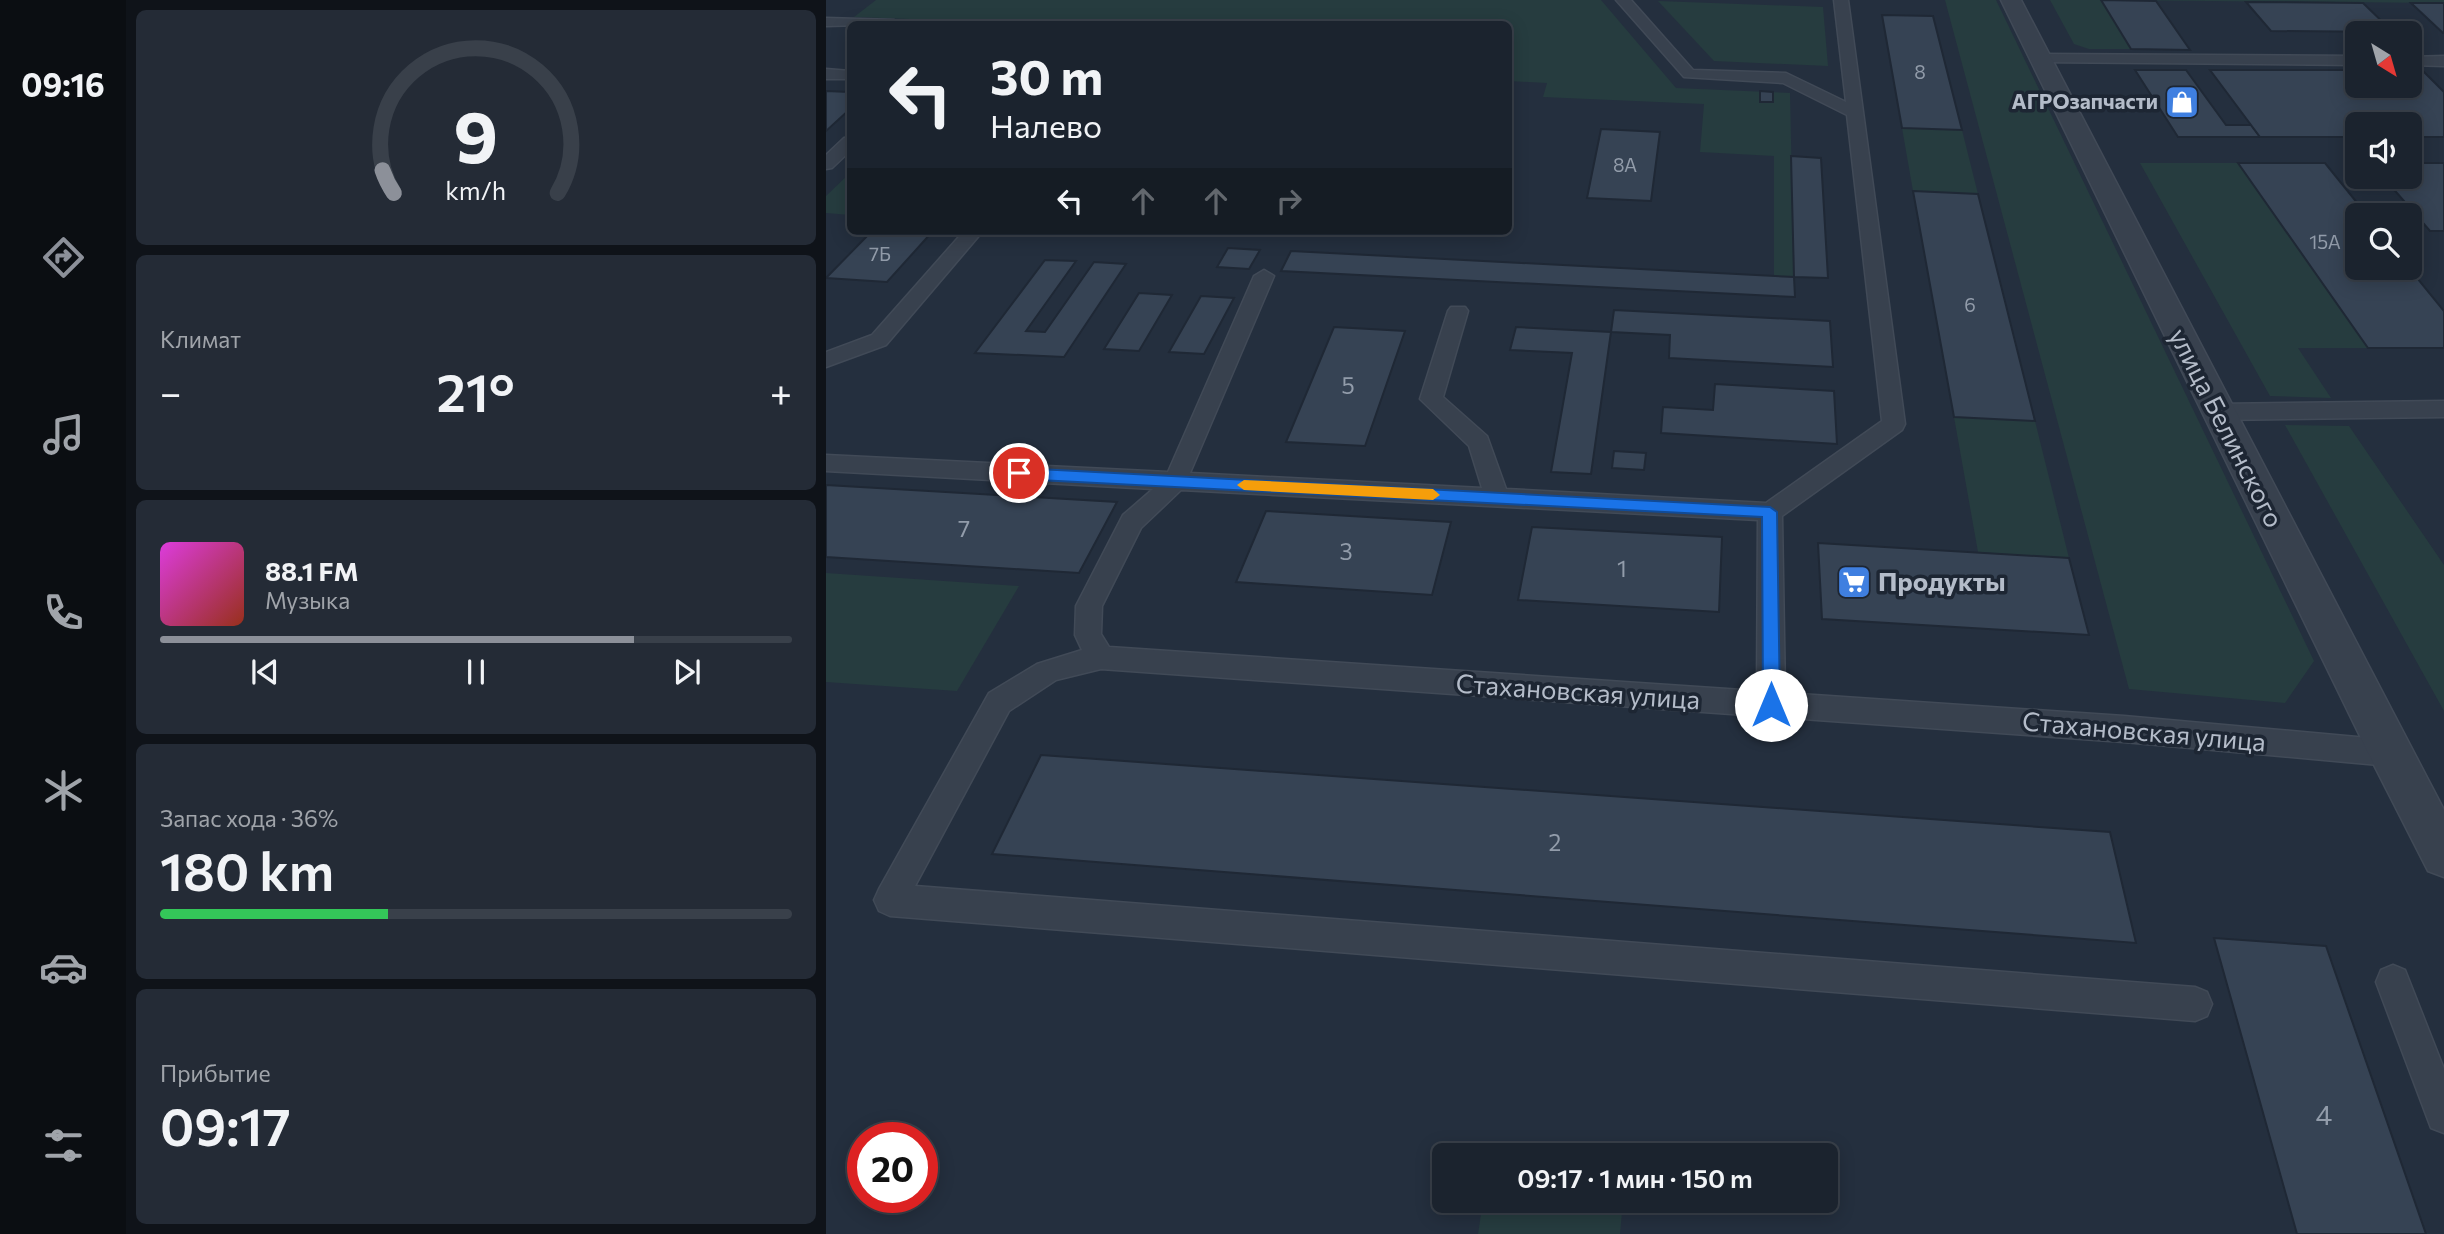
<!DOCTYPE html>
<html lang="ru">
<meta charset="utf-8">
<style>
:root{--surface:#1b232e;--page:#242b36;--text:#f1f3f6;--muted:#a0a4aa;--line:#39404a;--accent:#8c9099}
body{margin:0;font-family:Commissioner,sans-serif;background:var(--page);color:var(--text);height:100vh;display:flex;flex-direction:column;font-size:26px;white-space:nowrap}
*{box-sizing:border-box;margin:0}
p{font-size:23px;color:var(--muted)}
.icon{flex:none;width:38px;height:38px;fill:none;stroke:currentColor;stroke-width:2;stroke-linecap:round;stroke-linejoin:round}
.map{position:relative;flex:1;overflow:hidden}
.sheet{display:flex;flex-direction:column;gap:10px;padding:10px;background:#0f1319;width:700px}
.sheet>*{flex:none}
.hud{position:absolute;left:21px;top:21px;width:665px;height:214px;border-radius:10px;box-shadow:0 4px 18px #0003,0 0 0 2px var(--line);background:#1b232e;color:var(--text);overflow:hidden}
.needle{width:46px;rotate:143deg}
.controls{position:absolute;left:1519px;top:21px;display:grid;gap:14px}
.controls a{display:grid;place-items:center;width:77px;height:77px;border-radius:10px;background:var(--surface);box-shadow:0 4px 18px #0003,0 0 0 2px var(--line);font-size:35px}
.speed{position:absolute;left:21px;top:1122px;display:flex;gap:14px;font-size:35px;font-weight:700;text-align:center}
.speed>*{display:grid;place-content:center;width:91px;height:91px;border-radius:50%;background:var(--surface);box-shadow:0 4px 18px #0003,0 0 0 2px var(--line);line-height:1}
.speed .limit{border:10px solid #d22;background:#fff;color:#111}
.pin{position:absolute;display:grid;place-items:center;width:60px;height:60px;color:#fff;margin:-30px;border:4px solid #fff;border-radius:50%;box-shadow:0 2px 7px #0007}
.me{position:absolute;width:77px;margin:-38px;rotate:0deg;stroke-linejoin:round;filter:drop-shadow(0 0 5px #0008)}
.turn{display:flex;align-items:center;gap:24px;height:147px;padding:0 28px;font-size:32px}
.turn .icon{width:91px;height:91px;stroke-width:2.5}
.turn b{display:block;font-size:49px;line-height:60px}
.lanes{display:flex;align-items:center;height:66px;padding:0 28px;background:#0003;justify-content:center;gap:35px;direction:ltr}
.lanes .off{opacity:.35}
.big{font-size:52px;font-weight:600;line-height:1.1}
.sheet .tile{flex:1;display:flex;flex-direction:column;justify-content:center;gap:10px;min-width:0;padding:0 24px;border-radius:10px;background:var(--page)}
.sheet .dial{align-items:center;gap:0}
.dial svg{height:182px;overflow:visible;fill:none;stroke:var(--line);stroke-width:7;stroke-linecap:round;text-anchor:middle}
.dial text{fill:var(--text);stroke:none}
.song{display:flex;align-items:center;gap:21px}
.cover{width:84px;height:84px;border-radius:10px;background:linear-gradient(135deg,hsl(300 70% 55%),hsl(10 70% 35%))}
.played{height:7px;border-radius:4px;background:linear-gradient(90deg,var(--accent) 75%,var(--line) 75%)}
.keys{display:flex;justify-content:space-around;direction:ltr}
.heat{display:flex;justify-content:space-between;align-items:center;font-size:38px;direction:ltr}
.charge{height:10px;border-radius:5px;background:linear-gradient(90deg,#34c759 36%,var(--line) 0)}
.trip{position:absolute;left:606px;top:1143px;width:406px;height:70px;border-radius:10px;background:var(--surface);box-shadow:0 4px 18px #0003,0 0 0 2px var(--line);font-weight:600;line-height:70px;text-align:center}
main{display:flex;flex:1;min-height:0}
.dock{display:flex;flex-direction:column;width:126px;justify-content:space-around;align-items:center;background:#0b0e12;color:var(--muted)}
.dock .icon{width:49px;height:49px}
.dock .current{color:var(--accent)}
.dock b{font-size:32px;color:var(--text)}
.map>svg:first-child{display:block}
</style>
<main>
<nav class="dock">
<b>09:16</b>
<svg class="icon current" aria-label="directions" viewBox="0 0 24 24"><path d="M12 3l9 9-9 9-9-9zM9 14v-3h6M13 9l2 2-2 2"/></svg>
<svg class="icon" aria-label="music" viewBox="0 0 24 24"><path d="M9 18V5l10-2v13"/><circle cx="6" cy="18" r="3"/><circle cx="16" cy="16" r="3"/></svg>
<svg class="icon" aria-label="phone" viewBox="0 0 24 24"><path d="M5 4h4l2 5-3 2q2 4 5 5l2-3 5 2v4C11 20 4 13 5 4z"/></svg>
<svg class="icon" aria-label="climate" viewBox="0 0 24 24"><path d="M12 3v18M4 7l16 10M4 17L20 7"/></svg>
<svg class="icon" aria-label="car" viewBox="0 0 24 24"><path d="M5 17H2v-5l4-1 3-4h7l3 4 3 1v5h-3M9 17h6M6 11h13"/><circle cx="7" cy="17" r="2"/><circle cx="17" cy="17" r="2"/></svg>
<svg class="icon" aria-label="filters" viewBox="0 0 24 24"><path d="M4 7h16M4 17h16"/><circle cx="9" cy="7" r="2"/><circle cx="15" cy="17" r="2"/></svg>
</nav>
<section class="sheet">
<div class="tile dial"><svg viewBox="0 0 100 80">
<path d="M14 69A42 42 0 1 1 86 69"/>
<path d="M14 69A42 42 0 0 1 9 59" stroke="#8c9099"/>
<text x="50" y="56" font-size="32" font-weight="700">9</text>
<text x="50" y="72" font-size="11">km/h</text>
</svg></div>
<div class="tile"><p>Климат</p>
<div class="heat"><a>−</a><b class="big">21°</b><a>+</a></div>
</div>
<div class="tile">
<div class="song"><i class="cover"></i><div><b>88.1 FM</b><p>Музыка</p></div></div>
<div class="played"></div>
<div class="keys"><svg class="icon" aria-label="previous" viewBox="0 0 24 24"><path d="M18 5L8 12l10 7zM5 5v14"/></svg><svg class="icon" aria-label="pause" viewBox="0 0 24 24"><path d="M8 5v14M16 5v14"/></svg><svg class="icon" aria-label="next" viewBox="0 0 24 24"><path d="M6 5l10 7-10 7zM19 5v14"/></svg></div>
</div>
<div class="tile"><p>Запас хода · 36%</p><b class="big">180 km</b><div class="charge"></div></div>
<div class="tile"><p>Прибытие</p><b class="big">09:17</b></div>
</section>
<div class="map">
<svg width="1618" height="1234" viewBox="0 0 1618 1234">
<rect width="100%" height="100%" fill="#242f3e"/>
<g fill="#263c3f">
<path d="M50,0H775L850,88L964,93L968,277L948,276V156L874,152L878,104L717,97L721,83L683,81L682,24H216L28,17Z"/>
<path d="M1119,0H1170L1488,661L1459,703L1303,689Z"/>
<path d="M1224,0H1618V3L1276,0L1305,49H1263L1248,44Z"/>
<path d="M832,1L997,7L1002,66L888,61Z"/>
<path d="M1076,128L1136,130L1152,194L1087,191Z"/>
<path d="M1314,163H1412L1542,348H1472L1505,398L1444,396Z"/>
<path d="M24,173V215L0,213V196Z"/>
<path d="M1128,417L1209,421L1243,558L1152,552Z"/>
<path d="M1459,425L1523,426L1618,565V711Z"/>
<path d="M0,573L193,586L131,691L0,682Z"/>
<path d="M657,1201H797L794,1234H652Z"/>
</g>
<g fill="#364354" stroke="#1f2835" stroke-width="2">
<path d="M1275,0L1330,1L1364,50L1305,49Z"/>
<path d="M1420,2L1537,3L1567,32L1445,31Z"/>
<path d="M1585,3H1618V33H1617Z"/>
<path d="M1056,15L1107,16L1136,130L1076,128Z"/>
<path d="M1309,70H1360L1400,125H1425L1434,137H1352Z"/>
<path d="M1384,70H1531V86H1584V70H1596L1618,92V137H1584V124H1531V137H1434Z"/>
<path d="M0,91L24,92V109L0,131Z"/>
<path d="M934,91L947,92V102H934Z"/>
<path d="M775,129L834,132L825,201L761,198Z"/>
<path d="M965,156L995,158L1002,278L968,277Z"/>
<path d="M1412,163H1499L1541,215H1531V268H1583L1618,311V348H1542Z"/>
<path d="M1584,163H1618V231H1604L1557,177H1584Z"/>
<path d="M1087,191L1152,194L1209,421L1128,417Z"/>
<path d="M46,231H107L61,282L0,278Z"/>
<path d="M402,248L434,250L423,269L391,267Z"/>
<path d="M465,251L968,277L969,297L455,271Z"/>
<path d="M219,260L250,261L200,331L219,332L268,262L300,264L238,357L149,353Z"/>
<path d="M313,293L346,295L313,351L278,349Z"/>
<path d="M375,296L408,298L378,354L343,352Z"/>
<path d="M788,310L1004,321L1007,367L843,358L844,335L785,332Z"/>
<path d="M508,327L579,331L539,446L460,442Z"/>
<path d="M690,327L785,332L765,474L725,472L746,353L684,350Z"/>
<path d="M889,384L1008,391L1011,444L835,433L837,407L887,410Z"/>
<path d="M788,451L820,453L818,470L786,468Z"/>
<path d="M0,485L291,502L253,573L0,557Z"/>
<path d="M440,511L625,522L606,595L410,582Z"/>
<path d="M706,527L896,537L893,612L692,600Z"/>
<path d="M992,543L1243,558L1263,635L996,619Z"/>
<path d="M215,755L1284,832L1310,943L166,854Z"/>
<path d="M1388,938L1500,946L1600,1234H1471Z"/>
</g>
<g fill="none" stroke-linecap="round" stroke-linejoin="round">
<g stroke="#414a57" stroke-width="3">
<g id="service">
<path d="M790,0H805L867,70L960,73L1020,102L1008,0H1022L1079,424L1076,430L956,516L959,693L1298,716L1564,740L1574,744L1578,753L1574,762L1564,766L1298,742L275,669L230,680L183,711L89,886L1369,987L1381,992L1386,1004L1381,1016L1369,1021L64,916L53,911L48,900L53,889L163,693L211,664L256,650L249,635L250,606L297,515L327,489L0,471V455L342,472L428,276L438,270L448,276L364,473L656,488L643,446L594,399L622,311L625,307H639L642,311L617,397L661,436L680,489L940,503L1056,421L1021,115L957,83L858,77ZM355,490L932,520L931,691L283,647L275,634L276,606L315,528Z"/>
<path d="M0,18L68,20L75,24L0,26Z"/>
<path d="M1215,54L1531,56V65L1210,62L1207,59Z"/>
<path d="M1618,56V66L1584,65V57Z"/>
<path d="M0,69L24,71V79H0Z"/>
<path d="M24,137V151L6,168L0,169V155L18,138Z"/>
<path d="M138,231H157L60,345L0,367V352L46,335Z"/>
<path d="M1618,401V417L1392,420L1384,417L1381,412L1384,407L1392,404Z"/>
<path d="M1567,965L1579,970L1618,1069V1133L1605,1128L1550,982L1555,970Z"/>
</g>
</g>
<g stroke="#414a57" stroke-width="3">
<path id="tertiary" d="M1175,0H1195L1618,810V877L1602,871L1549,767Z"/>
</g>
<use href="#service" fill="#38414e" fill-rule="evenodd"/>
<use href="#tertiary" fill="#38414e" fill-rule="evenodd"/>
</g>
<path fill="#1a73e8" stroke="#114b97" stroke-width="2" d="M193,468L944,507L951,512L954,705L951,710L945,713L939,710L937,705L936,517L193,479L186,473Z"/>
<path fill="#f59e0b" d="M418,480L607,489L614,495L607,500L418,490L411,485Z"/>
<defs>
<g id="shop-square" transform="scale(1.75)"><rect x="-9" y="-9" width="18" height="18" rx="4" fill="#3f7fe0" stroke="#1d2633"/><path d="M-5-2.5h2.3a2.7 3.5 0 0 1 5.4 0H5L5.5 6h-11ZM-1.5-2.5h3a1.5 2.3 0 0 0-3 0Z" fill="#fff"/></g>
<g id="supermarket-square" transform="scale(1.75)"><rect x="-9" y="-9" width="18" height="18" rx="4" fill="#3f7fe0" stroke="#1d2633"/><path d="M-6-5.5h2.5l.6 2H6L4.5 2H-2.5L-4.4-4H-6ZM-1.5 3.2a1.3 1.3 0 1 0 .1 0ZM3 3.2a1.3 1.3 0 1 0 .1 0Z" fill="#fff"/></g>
</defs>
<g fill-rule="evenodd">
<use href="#shop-square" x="1356" y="102"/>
<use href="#supermarket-square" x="1028" y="582"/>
</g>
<g text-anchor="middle" stroke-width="7" stroke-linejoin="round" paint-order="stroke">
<g font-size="19" fill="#929caa">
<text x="1094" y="79">8</text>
<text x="799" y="172">8А</text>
<text x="1499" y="249">15А</text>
<text x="54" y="261">7Б</text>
<text x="1144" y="312">6</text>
</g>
<g font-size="21" font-weight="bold" fill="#b4bcc9" stroke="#1d2633" text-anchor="end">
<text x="1332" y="109">АГРОзапчасти</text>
</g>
<g font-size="23" fill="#929caa">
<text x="522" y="394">5</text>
<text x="138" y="537">7</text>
<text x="520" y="560">3</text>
<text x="796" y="577">1</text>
<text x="729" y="851">2</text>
</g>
<g font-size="26" fill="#b4bcc9" stroke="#1d2633">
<text transform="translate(1400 428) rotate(63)" y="9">улица Белинского</text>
<text transform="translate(752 692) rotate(4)" y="9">Стахановская улица</text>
<text transform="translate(1318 732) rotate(5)" y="9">Стахановская улица</text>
</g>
<g font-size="26" font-weight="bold" fill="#b4bcc9" stroke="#1d2633" text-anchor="start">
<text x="1052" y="591">Продукты</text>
</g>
<g font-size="28" fill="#929caa">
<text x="1498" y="1125">4</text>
</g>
</g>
</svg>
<div class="controls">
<a><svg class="needle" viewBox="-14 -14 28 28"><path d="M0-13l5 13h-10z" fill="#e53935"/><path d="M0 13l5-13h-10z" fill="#a0a4aa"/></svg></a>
<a><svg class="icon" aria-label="sound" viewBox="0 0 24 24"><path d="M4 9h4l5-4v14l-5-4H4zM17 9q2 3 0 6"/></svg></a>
<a><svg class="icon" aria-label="search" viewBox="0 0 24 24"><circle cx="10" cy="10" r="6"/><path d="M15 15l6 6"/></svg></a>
</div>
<div class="speed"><div class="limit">20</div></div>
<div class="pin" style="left:193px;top:473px;background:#d93025"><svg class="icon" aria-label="arrive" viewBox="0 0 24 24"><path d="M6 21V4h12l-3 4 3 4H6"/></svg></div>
<svg class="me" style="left:945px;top:705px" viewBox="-20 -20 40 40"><circle r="19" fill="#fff"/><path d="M0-13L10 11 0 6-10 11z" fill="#1a73e8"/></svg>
<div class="trip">09:17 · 1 мин · 150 m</div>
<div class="hud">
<div class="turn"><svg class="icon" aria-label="left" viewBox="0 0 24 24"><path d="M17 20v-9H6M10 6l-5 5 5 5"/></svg><div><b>30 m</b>Налево</div></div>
<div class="lanes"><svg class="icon" aria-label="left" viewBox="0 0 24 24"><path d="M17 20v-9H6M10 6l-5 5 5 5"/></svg><svg class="icon off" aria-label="ahead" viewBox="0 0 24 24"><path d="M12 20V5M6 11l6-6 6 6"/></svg><svg class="icon off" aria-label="ahead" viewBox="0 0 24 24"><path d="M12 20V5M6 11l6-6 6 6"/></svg><svg class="icon off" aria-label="right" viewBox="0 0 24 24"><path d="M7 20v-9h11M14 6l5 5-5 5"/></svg></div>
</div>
</div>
</main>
